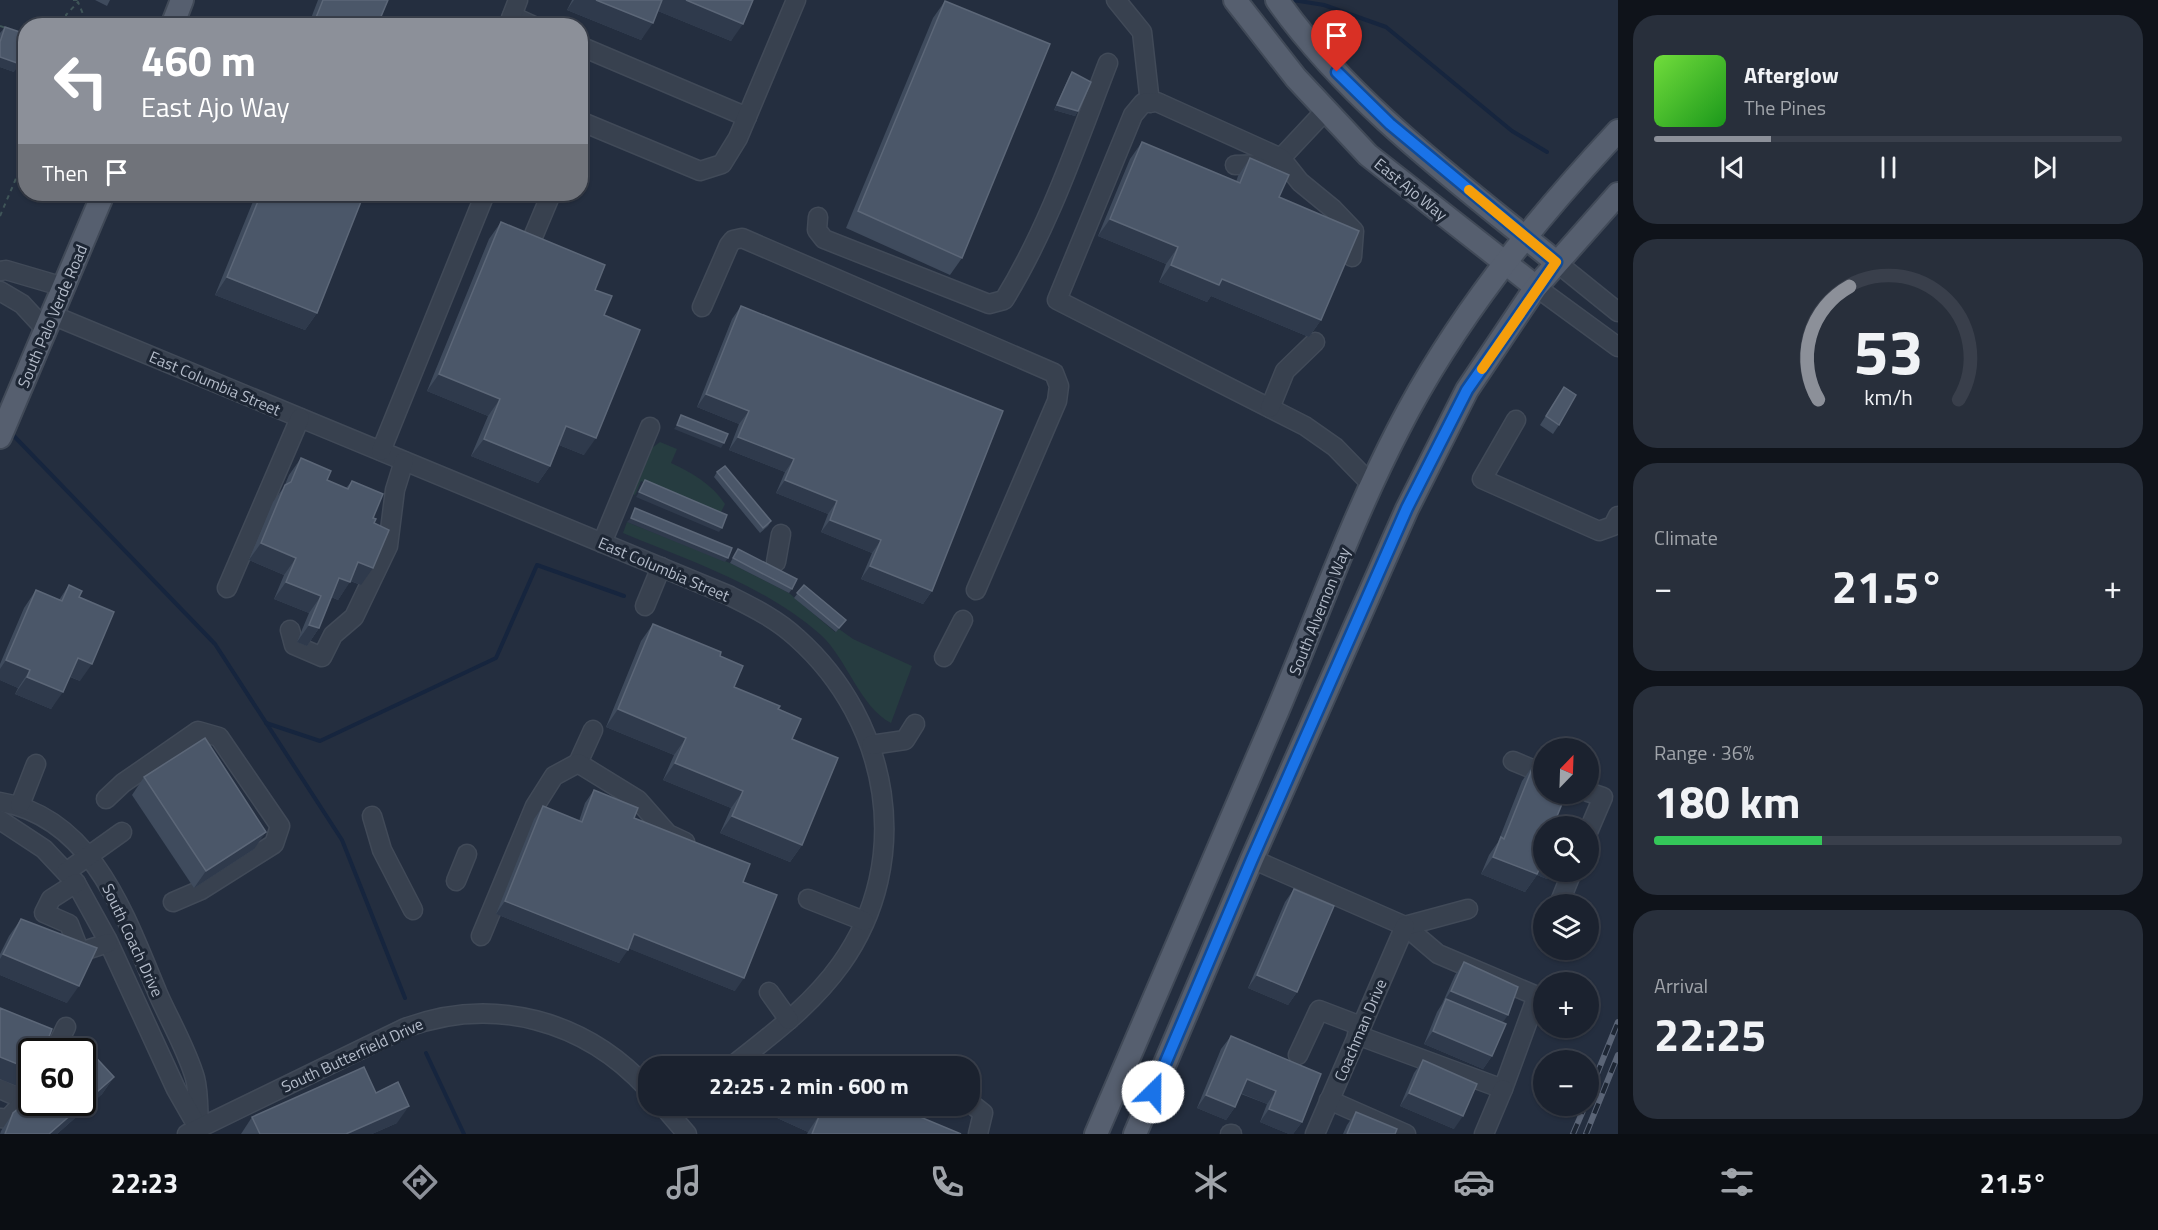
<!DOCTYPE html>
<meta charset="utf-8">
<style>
:root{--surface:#1b222f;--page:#282f3b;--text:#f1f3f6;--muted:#a0a4aa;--line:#393f4b;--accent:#8c9099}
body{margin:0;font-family:"Titillium Web",sans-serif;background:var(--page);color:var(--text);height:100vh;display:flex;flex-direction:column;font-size:22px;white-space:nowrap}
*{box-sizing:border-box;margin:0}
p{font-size:20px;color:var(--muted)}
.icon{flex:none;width:33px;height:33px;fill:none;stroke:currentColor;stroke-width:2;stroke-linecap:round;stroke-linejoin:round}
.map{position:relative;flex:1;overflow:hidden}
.details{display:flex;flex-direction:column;gap:15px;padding:15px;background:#0f131a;width:540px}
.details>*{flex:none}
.top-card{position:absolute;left:18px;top:18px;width:570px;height:183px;border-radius:24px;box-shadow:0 2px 4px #0004,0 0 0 2px var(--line);background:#8c9099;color:#fff;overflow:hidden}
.needle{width:39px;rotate:23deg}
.tools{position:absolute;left:1533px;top:738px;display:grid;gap:12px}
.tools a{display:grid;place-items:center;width:66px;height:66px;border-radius:50%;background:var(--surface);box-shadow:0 2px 4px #0004,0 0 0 2px var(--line);font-size:30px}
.speed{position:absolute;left:18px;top:1038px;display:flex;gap:12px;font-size:30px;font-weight:700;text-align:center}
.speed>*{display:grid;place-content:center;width:78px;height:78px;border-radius:50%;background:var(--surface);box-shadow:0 2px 4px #0004,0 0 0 2px var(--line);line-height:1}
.speed .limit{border:3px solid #111;border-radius:9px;background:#fff;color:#111}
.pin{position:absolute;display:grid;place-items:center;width:51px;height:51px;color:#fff;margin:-62px -26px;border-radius:50% 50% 50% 0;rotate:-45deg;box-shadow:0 0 6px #0007}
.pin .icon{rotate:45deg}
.me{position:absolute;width:66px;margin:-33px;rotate:23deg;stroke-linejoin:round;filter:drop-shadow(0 0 4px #0008)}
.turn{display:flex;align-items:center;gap:21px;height:126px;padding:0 24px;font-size:27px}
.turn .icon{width:78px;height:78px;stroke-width:2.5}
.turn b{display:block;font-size:42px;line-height:51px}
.then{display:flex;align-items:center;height:57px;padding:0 24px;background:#0003;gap:12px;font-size:22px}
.big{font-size:45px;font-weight:700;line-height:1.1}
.details .tile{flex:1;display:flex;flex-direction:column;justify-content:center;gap:9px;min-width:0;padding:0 21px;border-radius:24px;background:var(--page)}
.details .dial{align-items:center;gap:0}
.dial svg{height:156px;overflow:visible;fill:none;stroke:var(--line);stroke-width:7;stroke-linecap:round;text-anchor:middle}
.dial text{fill:var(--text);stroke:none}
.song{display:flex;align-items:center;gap:18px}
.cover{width:72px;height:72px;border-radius:9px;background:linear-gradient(135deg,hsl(100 70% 55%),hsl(120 70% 35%))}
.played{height:6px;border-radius:3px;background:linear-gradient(90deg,var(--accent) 25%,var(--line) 25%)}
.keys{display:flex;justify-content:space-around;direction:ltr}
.heat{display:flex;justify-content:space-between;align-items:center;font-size:33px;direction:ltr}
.charge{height:9px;border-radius:4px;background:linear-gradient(90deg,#34c759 36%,var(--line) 0)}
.trip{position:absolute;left:638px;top:1056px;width:342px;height:60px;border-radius:24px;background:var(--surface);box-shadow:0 2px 4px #0004,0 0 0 2px var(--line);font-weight:700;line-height:60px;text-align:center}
.menu{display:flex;height:96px;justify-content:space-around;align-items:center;background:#0b0e13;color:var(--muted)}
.menu .icon{width:42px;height:42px}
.menu .current{color:var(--accent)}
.menu b{font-size:27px;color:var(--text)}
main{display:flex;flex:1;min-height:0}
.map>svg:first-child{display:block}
</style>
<main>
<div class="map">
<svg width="1618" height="1134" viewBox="0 0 1618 1134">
<rect width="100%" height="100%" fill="#242e3f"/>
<g fill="#263c40">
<path d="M660,442L677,449L671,463C692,473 712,484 725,504L720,514L641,481L635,495L633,494L652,448Z"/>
<path d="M627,522L730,563L789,593L835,632L839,629L853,639L912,666L891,723C860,707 847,659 821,635C766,586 690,561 623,533Z"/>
</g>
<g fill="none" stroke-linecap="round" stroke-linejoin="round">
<g stroke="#16253e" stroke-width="4">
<path d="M1293,0L1324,5L1386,27L1512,131L1547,152"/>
<path d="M11,433L215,644L342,840L405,998"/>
<path d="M266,723L320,741L496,658L537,565L624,596"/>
<path d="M426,1053L464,1134"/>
</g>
<g stroke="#414a58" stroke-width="21">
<g id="minor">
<path d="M1116,0L1142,32L1150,103"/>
<path d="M512,16L534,26"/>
<path d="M508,26L518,0"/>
<path d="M580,46L747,117"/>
<path d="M580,121L700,171L722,164L738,138L796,0"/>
<path d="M1235,165L1270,164L1281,158L1325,111"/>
<path d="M818,217L817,230L824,239L989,304L1004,300C1049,227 1077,143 1108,63"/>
<path d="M530,244L551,194"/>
<path d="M1352,257L1354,231L1333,209L1300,182L1281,158L1157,102L1143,103L1133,115L1057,300L1305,426L1335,447L1371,484"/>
<path d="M1556,262L1618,312"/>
<path d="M0,271L6,270L64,287"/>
<path d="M1536,287L1618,347"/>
<path d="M0,291L22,304L46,330"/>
<path d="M702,307L729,245L733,240L742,238L1054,373L1059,386L1057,401L976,590"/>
<path d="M52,315L728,595C752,607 777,619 797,638C890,721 915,860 841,964C811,1006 771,1035 732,1066"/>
<path d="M1270,408L1285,371L1315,342"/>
<path d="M1516,420L1482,479L1599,531L1613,526L1618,516"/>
<path d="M381,451L485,194"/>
<path d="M602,543L650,427"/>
<path d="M776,562L781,534"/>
<path d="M227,588L300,418"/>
<path d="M645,606L661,567"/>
<path d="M290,630L294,645L322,657L333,635L354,617L388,546L395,490L404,461"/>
<path d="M944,657L963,620"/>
<path d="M871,745L905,740L915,724"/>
<path d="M1513,761L1544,774"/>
<path d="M578,763L593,730"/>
<path d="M1588,792L1603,797L1588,832"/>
<path d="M106,799L123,783L198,731L219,737L280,826L274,844L201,890L173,902"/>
<path d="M0,802C93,817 126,918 158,994C170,1021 187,1050 195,1078C199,1093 198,1112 199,1128"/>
<path d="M20,805L36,764"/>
<path d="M372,816L382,850L413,910"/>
<path d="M0,820L44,849L76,883L107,939L176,1089L196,1124"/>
<path d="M1252,859L1405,926L1438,954L1537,996L1503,1089L1357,1035"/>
<path d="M66,872L122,832"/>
<path d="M456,881L467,854"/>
<path d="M76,883L51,899L44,913L69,924L80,952L108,943"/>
<path d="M808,899L864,921"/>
<path d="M1559,904L1572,872"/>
<path d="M1405,926L1468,909"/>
<path d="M481,936L535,806L554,776L578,763L638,800L668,834L685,842"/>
<path d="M769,992L789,1020"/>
<path d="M54,1052L66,1027"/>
<path d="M1298,1055L1319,1010L1361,1026"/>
<path d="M0,1089L25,1100L32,1094"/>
<path d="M1329,1100L1406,1134"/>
<path d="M969,1102L983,1113L978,1134"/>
<path d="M663,1106L687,1134"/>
<path d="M0,1118L8,1119L25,1100"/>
<path d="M187,1134L405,1028C493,995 585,1020 648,1089"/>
<path d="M1230,1134H1232"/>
<path d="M1315,1134L1405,926"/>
<path d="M1484,1134L1503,1089"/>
</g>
</g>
<g stroke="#414a58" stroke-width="26">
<g id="major">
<path d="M1235,0L1296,78L1368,155L1536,287"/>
<path d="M1277,0C1349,102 1459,183 1556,262"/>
<path d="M172,26L182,0"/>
<path d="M0,437L103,194"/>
<path d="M1096,1134C1155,996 1215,857 1274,719C1315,623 1350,523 1398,430C1454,320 1534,221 1618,131"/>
<path d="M1135,1134L1252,859L1407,509L1467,390L1536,287L1618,194"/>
</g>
</g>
<g stroke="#3f5558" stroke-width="2" stroke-dasharray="4.5 4.5" stroke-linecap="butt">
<path d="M73,0H78"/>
<path d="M0,26L6,28"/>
<path d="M67,26L66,15L78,2L88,26"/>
<path d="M0,216L26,155"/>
</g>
<use href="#minor" stroke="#38414f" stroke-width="18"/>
<use href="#major" stroke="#565f6f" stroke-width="22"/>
<g stroke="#5a6476" stroke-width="6">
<g id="rail">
<path d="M1588,1096L1618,1022"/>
<path d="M1573,1134L1585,1106"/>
<path d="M1586,1134L1618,1055"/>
</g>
</g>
<use href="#rail" stroke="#1d2634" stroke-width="4" stroke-dasharray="11" stroke-linecap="butt"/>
</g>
<g fill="#3f4b5d">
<path d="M95,0H110L107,6Z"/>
<path d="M318,0H388L377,26H308Z"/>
<path d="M572,0H753L731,41L658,11L641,40L567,10Z"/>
<path d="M945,1L962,258L950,275L846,228L933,18Z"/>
<path d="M5,27L14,72L0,67V33Z"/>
<path d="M1072,72L1078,111L1075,116L1054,110L1069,77Z"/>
<path d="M1142,142L1236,182L1238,176L1250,158L1279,197L1321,320L1309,337L1211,296L1207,302L1159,282L1166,264L1098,236L1130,159Z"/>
<path d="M256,194H364L317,313L305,330L215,295Z"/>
<path d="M501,222L595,290L604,315L584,455L559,445L550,466L538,483L471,456L488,416L427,391L489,239Z"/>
<path d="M741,306L932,591L923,604L861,579L872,553L821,532L828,514L776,493L785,472L729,450L739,424L697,407L732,319Z"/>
<path d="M1564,387L1559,425L1553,434L1540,425Z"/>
<path d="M301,458L327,480L346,488L352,481L373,518L374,523L361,585L350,581L338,600L331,597L319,628L307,646L297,642L309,613L274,599L284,575L249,560L273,502L284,487L289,475Z"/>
<path d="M717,472L771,521L768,526L760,533L714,477Z"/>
<path d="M738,549L792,589L789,593L730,563Z"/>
<path d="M69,585L79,597L80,681L70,677L51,709L15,694L18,688L0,680V664L24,608L36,590L59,600Z"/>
<path d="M804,585L843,624L836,632L794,598Z"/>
<path d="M653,624L720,656L734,687L778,709L792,739L802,845L790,862L720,833L731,808L663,780L674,755L606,727L641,641Z"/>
<path d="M1534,764L1544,826V872H1552L1547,879L1537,875L1525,892L1481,874L1489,855L1498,842L1522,781Z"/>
<path d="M144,777L254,849L194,888L132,795Z"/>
<path d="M594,790L634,818L743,882L735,991L628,948L619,963L496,914L534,819L543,806L579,821L585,803Z"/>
<path d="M1294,889L1297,992L1288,1005L1248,988L1285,902Z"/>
<path d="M21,919L67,1003L0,975V954L9,936Z"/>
<path d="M1464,962L1503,1022L1492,1056L1483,1069L1424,1044L1437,1012L1442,1004L1455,975Z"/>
<path d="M1231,1036L1302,1122L1293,1134H1289L1260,1122L1267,1104L1241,1094L1235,1107L1226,1120L1197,1108L1221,1049Z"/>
<path d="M1423,1060L1454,1129L1400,1106L1414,1073Z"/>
<path d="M114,1077L102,1094L57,1134H0L1,1131L13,1113Z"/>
<path d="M376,1093L397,1123L372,1134H241L252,1117Z"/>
<path d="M780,1106H894L961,1134H807L808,1132L775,1117Z"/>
<path d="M1356,1112L1395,1134H1343L1347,1125Z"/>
</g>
<g fill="#2f3a4c">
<path d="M574,0H596L653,23L641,40L567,10Z"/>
<path d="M660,0H686L743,24L731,41L653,9Z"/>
<path d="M315,20L329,26H311Z"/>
<path d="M0,57L20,64L14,72L0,67Z"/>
<path d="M1057,105L1078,111L1075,116L1054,110Z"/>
<path d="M1110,219L1178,247L1166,264L1098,236Z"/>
<path d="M1171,265L1222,279L1321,320L1309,337L1211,296L1207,302L1159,282Z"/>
<path d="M227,277L317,313L305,330L215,295Z"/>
<path d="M439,374L500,399L488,416L427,391Z"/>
<path d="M706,394L749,411L739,424L697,407Z"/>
<path d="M677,425L724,443L721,448L674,429Z"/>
<path d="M566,426L596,438L584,455L554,443Z"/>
<path d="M738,437L794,459L785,472L729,450Z"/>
<path d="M484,439L550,466L538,483L471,456Z"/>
<path d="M785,480L837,501L828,514L776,493Z"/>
<path d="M639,492L722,528L719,532L636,497Z"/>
<path d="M631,518L728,558L725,562L627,522Z"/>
<path d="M830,520L881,540L872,553L821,532Z"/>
<path d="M261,543L296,558L284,575L249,560Z"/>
<path d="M358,562L373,568L361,585L346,579Z"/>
<path d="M870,566L932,591L923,604L861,579Z"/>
<path d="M339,578L350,582L338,600L327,595Z"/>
<path d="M286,582L321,596L309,613L274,599Z"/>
<path d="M309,625L319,628L307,646L297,642Z"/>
<path d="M78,658L92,664L80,681L66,675Z"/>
<path d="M6,660L30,670L18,688L0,680V669Z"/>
<path d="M27,677L63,692L51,709L15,694Z"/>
<path d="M618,709L686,738L674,755L606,727Z"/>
<path d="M675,763L743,791L731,808L663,780Z"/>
<path d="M732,816L802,845L790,862L720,833Z"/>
<path d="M266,832L254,849L194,888L206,871Z"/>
<path d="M1493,857L1544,858V872H1552L1547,879L1537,875L1525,892L1481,874Z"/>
<path d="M505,901L628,950L619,963L496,914Z"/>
<path d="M634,934L744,978L735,991L625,947Z"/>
<path d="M3,954L79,986L67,1003L0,975V959Z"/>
<path d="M1257,975L1297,992L1288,1005L1248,988Z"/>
<path d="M1451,991L1508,1015L1499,1028L1446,999L1442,1004Z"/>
<path d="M1433,1031L1492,1056L1483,1069L1424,1044Z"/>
<path d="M0,1057L32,1070V1075L22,1088L0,1079Z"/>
<path d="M114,1077L102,1094L57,1134H49Z"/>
<path d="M1247,1079L1276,1091L1267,1104L1238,1092Z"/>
<path d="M1409,1093L1463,1116L1454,1129L1400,1106Z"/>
<path d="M1206,1095L1235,1107L1226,1120L1197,1108Z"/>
<path d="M409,1106L397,1123L372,1134H346Z"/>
<path d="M783,1106H799L820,1114L808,1132L775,1117Z"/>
<path d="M1269,1109L1302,1122L1293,1134H1289L1260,1122Z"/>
</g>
<g fill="#4b5769" stroke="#5c6778" stroke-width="1.5">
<path d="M323,0H388L377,26H329L315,20Z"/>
<path d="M596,0H662L653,23Z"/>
<path d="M686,0H753L743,24Z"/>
<path d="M945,1L1050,44L962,258L858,211Z"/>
<path d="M5,27L26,34V49L20,64L0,57V42Z"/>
<path d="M1072,72L1091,82L1078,111L1057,105Z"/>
<path d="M1142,142L1240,183L1250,158L1289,175L1279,197L1359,231L1321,320L1222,279L1219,285L1171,265L1178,247L1110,219Z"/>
<path d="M261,194H364L317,313L227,277Z"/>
<path d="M501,222L605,265L595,290L612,296L604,315L640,330L596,438L566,426L550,466L484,439L500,399L439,374Z"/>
<path d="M741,306L1003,411L932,591L870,566L881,540L830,520L837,501L785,480L794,459L738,437L749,411L706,394Z"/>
<path d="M1564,387L1576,395L1559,425L1546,416Z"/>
<path d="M681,415L728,434L724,443L677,425Z"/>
<path d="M301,458L331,471L327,480L348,489L352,481L383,494L373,518L376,519L374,523L389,530L373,568L358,562L350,582L339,578L319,628L309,625L321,596L286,582L296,558L261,543L285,485L291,482Z"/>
<path d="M725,466L771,521L763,528L717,472Z"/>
<path d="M645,480L727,515L722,528L639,492Z"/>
<path d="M635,508L732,548L728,558L631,518Z"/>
<path d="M738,549L797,579L792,589L733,558Z"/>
<path d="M69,585L82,591L79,597L114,612L92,664L78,658L63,692L27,677L30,670L6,660L36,590L62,601Z"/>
<path d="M804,585L846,620L839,628L797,593Z"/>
<path d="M653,624L721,652L720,656L743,666L734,687L780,706L778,709L801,719L792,739L838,758L802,845L732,816L743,791L675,763L686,738L618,709Z"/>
<path d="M205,738L266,832L206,871L144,777Z"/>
<path d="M1534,764L1544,767V794H1566L1553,826H1544V859L1537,874L1493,857L1501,837L1504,839Z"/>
<path d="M594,790L638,808L634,818L750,864L743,882L777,895L744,978L634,934L628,950L505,901L543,806L582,822Z"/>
<path d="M1294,889L1334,906L1297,992L1257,975Z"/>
<path d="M21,919L97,948L79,986L3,954Z"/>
<path d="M1464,962L1518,987L1508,1015L1451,991Z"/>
<path d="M1446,999L1506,1024L1492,1056L1433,1031Z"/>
<path d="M0,1008L52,1029L43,1052H32V1070L0,1057Z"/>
<path d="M1231,1036L1321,1074L1302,1122L1269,1109L1276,1091L1247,1079L1235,1107L1206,1095Z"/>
<path d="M87,1048L114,1077L49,1134H5L13,1113L32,1097V1102H82V1052Z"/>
<path d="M1423,1060L1477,1084L1463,1116L1409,1093Z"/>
<path d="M364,1067L376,1093L398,1082L409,1106L346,1134H260L252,1117Z"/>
<path d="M799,1106H894L961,1134H812L820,1114Z"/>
<path d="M1356,1112L1397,1129L1395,1134H1347Z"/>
</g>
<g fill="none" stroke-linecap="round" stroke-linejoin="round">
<g stroke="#114b97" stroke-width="15">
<path id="route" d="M1153,1092L1252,859L1407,508L1467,390L1556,262L1390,124L1337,72"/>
</g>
<use href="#route" stroke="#1a73e8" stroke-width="10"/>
<path stroke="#f59e0b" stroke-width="10" d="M1469,190L1556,262L1482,369"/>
</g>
<g text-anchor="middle" stroke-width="6" stroke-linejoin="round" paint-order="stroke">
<g font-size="16" fill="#b4bcca" stroke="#1d2634">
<text transform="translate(1411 189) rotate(39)" y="6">East Ajo Way</text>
<text transform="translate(52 316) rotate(-67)" y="6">South Palo Verde Road</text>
<text transform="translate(215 383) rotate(23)" y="6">East Columbia Street</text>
<text transform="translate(664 569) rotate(23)" y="6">East Columbia Street</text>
<text transform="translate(1319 611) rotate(-68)" y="6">South Alvernon Way</text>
<text transform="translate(133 940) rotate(65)" y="6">South Coach Drive</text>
<text transform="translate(1360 1030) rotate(-67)" y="6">Coachman Drive</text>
<text transform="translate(352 1055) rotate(-25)" y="6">South Butterfield Drive</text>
</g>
</g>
</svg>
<div class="tools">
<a><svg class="needle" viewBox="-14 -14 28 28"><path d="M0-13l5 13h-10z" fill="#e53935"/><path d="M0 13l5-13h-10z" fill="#a0a4aa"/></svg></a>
<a><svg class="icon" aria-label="search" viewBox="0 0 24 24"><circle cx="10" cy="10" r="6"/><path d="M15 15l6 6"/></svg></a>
<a><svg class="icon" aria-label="layers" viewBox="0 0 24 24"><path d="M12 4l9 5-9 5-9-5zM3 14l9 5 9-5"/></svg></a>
<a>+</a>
<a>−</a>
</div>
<div class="speed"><div class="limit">60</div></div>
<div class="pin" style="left:1337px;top:72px;background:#d93025"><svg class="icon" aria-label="arrive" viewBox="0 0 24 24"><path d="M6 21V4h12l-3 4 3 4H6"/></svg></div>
<svg class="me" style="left:1153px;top:1092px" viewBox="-20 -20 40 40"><circle r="19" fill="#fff"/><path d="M0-13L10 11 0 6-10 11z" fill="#1a73e8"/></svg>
<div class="trip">22:25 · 2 min · 600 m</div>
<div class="top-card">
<div class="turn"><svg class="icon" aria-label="left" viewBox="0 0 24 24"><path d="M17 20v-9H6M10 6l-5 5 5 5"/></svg><div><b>460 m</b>East Ajo Way</div></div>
<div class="then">Then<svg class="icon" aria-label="arrive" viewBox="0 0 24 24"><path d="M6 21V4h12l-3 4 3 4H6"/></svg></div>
</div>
</div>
<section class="details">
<div class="tile">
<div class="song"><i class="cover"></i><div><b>Afterglow</b><p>The Pines</p></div></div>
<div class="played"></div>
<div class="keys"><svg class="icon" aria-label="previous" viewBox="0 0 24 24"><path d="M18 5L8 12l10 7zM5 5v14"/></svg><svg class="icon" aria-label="pause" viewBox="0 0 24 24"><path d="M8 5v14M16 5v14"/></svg><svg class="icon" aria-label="next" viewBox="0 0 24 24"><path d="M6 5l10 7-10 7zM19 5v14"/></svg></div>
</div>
<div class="tile dial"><svg viewBox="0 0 100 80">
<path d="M14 69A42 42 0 1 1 86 69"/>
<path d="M14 69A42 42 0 0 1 30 11" stroke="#8c9099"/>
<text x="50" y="56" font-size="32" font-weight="700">53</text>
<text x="50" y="72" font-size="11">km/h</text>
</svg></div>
<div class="tile"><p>Climate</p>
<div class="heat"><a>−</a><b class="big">21.5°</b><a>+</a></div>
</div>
<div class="tile"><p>Range · 36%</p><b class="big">180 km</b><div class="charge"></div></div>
<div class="tile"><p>Arrival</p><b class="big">22:25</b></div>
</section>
</main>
<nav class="menu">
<b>22:23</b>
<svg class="icon current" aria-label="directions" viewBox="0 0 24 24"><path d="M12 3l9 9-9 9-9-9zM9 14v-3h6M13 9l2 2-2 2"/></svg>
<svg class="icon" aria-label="music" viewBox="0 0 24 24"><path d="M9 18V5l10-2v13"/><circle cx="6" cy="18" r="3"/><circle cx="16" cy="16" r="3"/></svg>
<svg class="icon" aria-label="phone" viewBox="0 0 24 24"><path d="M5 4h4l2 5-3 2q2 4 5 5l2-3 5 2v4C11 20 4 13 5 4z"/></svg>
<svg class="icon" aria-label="climate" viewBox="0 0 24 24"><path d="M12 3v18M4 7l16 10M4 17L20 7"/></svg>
<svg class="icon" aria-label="car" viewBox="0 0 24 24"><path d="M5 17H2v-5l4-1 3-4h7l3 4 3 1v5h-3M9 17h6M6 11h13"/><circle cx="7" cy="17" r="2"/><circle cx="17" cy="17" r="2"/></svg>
<svg class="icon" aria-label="filters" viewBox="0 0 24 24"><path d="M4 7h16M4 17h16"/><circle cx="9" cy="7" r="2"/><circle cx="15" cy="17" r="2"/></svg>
<b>21.5°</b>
</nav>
